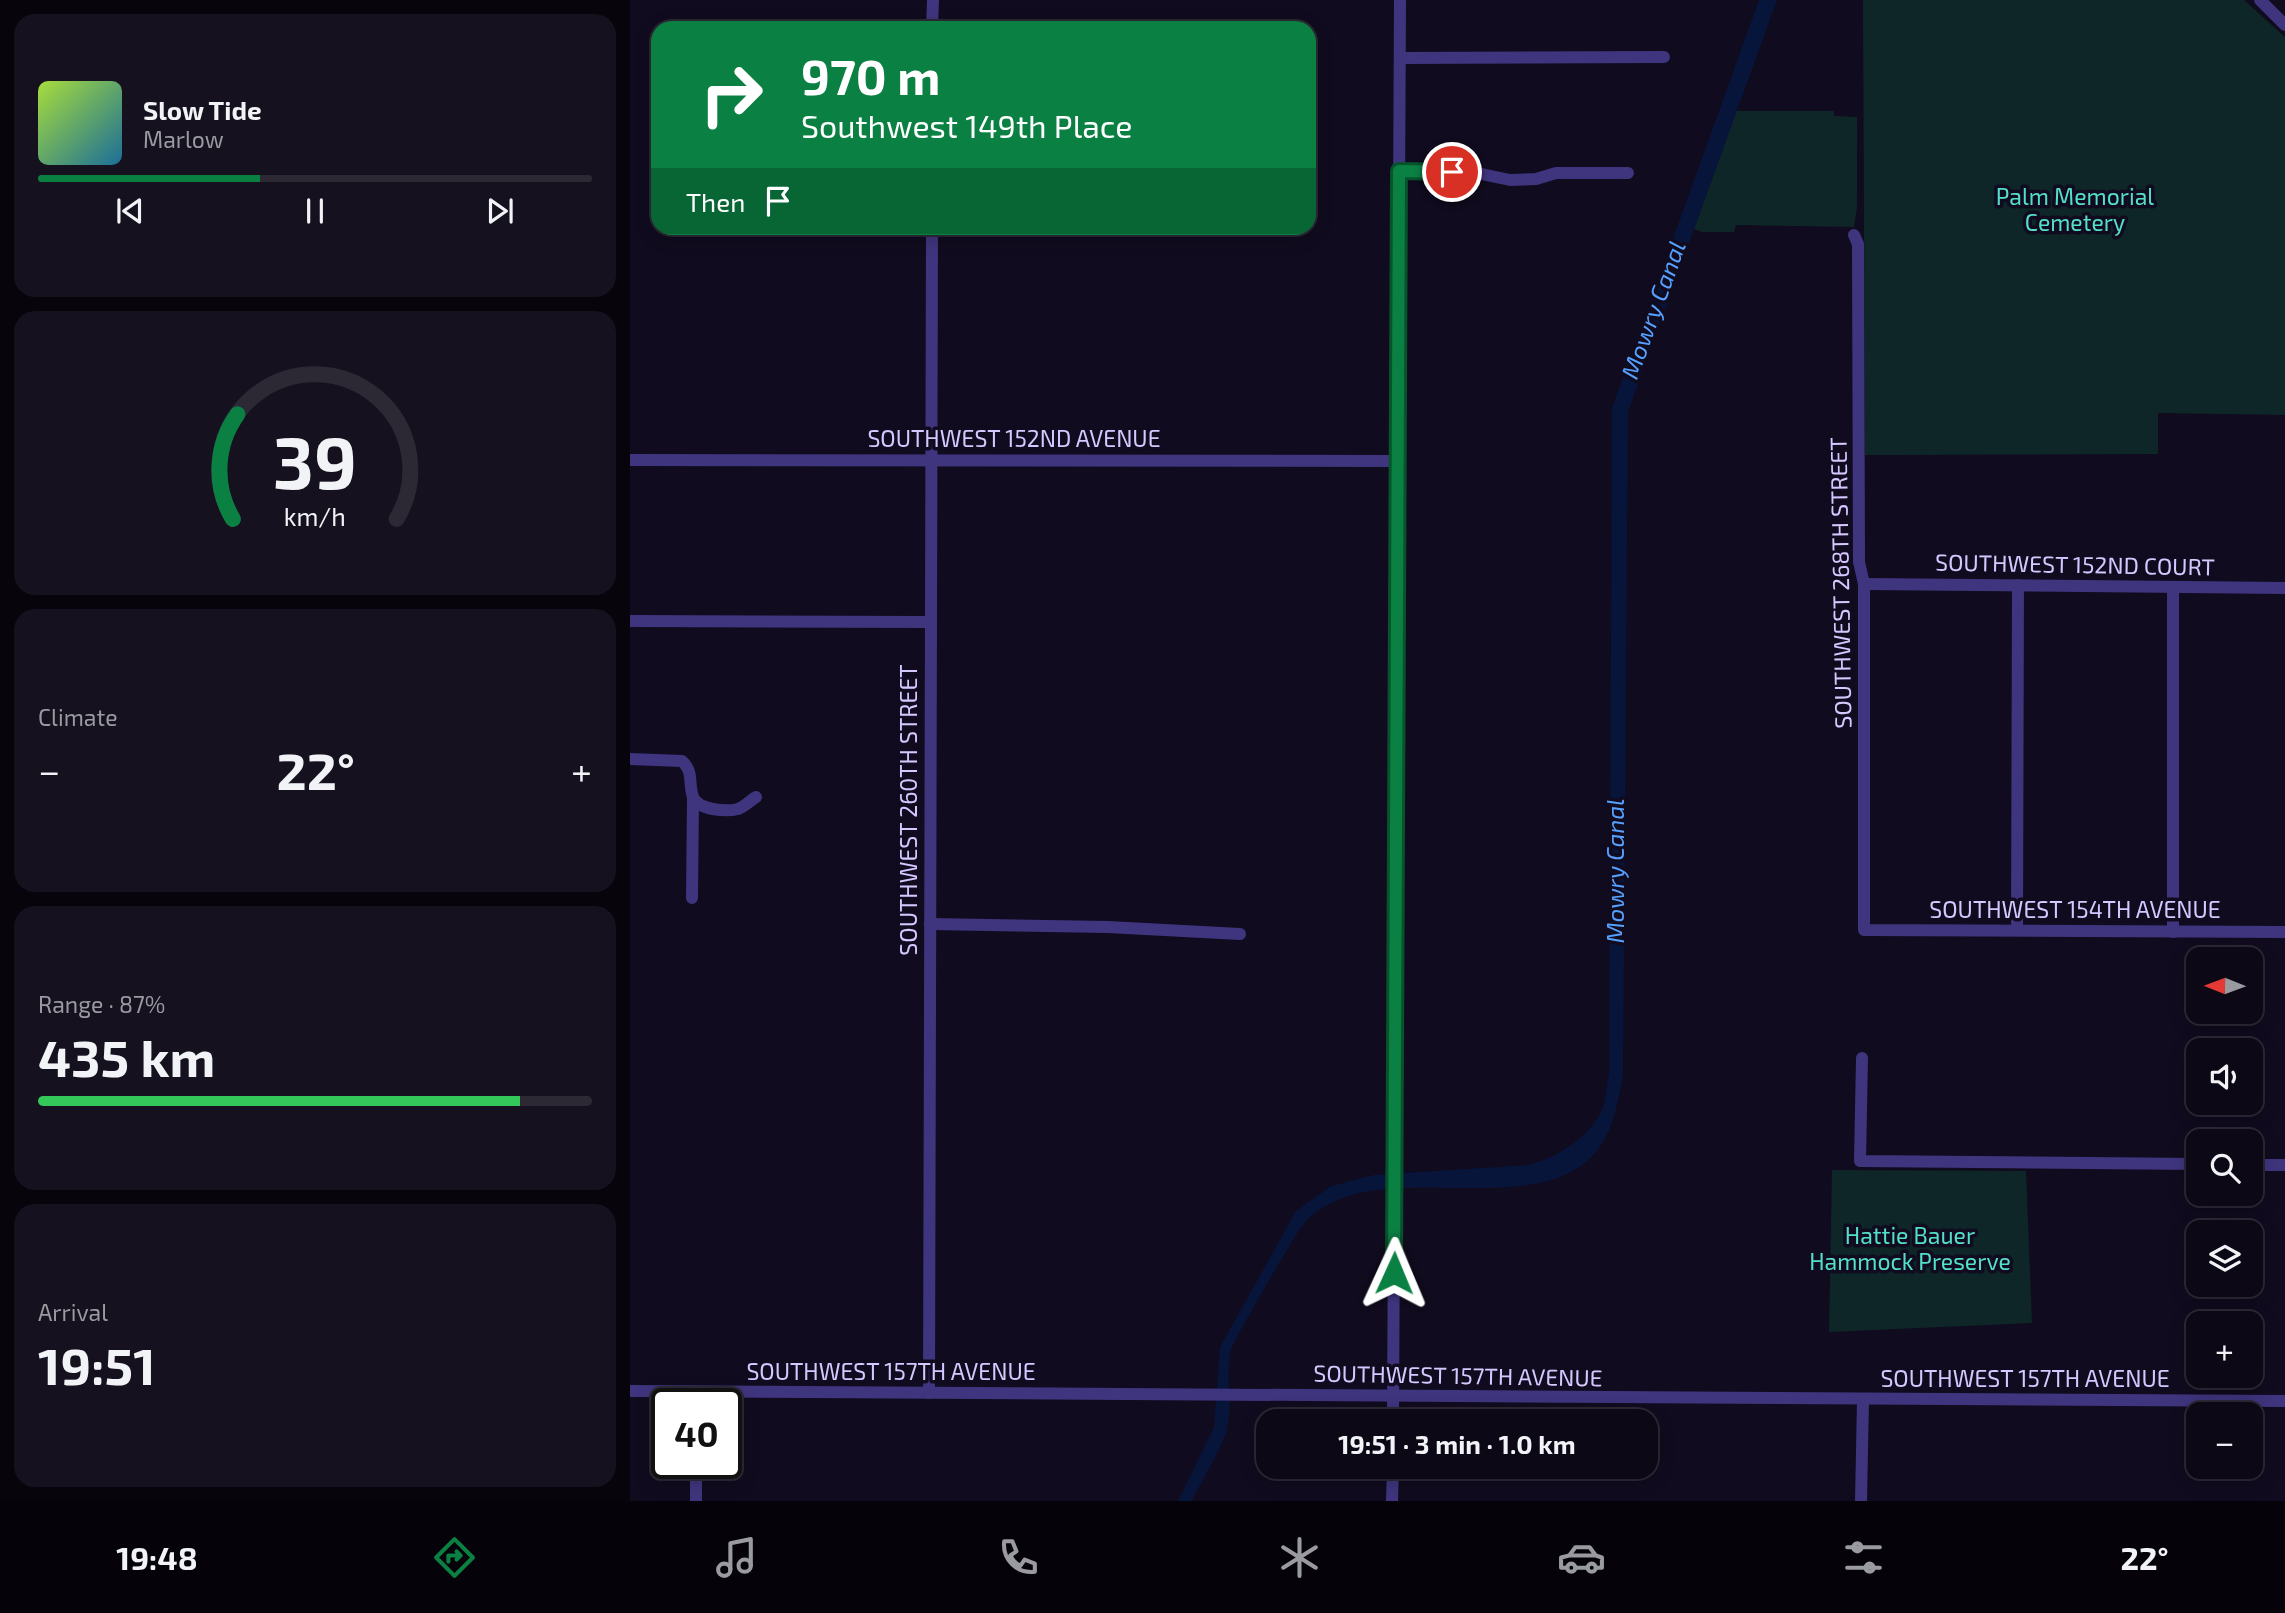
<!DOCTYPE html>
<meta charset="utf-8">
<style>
:root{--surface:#0c0816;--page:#15111f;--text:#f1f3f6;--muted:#9a9aa1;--line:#2c2935;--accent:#0b8043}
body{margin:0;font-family:"Exo 2",sans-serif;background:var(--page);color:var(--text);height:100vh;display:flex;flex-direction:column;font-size:26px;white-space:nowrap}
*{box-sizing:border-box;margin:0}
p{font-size:23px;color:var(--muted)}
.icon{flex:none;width:38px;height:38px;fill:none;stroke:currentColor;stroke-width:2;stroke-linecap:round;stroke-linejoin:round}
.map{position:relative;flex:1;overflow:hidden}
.side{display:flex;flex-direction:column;gap:14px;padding:14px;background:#07040c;width:630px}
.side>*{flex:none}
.banner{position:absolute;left:21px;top:21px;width:665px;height:214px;border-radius:21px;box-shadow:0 4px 18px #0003,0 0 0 2px var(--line);background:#0b8043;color:#fff;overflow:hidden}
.needle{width:46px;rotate:271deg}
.buttons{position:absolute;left:1556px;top:947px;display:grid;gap:14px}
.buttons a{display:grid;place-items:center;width:77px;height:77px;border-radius:14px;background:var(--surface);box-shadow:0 4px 18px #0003,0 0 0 2px var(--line);font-size:35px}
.speed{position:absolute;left:21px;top:1388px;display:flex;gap:14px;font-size:35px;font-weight:700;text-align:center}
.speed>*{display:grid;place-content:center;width:91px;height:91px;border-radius:50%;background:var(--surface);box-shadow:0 4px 18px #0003,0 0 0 2px var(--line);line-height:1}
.speed .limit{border:4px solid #111;border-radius:10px;background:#fff;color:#111}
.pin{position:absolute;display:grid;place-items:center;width:60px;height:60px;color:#fff;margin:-30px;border:4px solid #fff;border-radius:50%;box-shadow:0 2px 7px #0007}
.me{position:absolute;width:77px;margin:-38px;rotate:1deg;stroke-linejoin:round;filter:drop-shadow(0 0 5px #0008)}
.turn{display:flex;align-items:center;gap:24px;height:147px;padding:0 35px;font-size:32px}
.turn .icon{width:91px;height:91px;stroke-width:2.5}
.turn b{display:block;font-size:49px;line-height:60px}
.then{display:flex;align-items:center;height:66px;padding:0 35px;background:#0003;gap:14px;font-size:26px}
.big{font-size:52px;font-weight:700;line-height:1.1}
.side .widget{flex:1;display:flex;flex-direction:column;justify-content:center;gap:10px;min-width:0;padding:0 24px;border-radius:21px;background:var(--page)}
.side .dial{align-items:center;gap:0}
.dial svg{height:182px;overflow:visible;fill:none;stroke:var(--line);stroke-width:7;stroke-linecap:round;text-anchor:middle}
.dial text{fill:var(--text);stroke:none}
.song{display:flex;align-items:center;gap:21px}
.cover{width:84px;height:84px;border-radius:10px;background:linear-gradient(135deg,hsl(80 70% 55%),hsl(200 70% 35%))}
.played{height:7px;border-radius:4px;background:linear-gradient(90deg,var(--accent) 40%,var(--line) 40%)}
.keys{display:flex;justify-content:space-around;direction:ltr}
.heat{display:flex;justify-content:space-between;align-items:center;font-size:38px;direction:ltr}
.charge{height:10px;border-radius:5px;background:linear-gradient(90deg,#34c759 87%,var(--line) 0)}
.trip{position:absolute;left:626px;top:1409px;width:402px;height:70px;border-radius:21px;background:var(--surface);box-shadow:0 4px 18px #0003,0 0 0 2px var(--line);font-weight:700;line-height:70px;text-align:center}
.menu{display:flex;height:112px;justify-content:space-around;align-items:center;background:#050309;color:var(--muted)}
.menu .icon{width:49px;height:49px}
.menu .selected{color:var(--accent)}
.menu b{font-size:32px;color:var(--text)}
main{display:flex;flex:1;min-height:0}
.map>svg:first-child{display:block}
</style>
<main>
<section class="side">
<div class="widget">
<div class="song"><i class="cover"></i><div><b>Slow Tide</b><p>Marlow</p></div></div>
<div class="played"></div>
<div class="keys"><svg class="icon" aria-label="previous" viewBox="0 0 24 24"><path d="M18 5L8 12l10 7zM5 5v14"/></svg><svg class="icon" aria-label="pause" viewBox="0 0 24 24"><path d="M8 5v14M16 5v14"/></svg><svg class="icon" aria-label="next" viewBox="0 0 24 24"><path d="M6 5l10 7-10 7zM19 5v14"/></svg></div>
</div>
<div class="widget dial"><svg viewBox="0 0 100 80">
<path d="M14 69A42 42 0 1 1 86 69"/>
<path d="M14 69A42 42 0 0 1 16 23" stroke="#0b8043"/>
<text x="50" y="56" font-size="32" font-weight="700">39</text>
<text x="50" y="72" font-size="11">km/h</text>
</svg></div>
<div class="widget"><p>Climate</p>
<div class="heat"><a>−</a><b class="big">22°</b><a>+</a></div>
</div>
<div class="widget"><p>Range · 87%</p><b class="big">435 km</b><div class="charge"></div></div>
<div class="widget"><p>Arrival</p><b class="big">19:51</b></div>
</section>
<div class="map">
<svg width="1655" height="1501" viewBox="0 0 1655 1501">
<rect width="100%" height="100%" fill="#100b1e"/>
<g fill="#0e2628">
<path d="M1233,0H1614L1655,37V415L1528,413V454L1235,455Z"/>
<path d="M1106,111H1204V116L1227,117V207L1224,227L1106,225L1104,232H1072L1064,229Z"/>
<path d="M1202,1170L1396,1171L1402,1323L1199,1332Z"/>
</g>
<path fill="#08153b" d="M1129,0H1147L998,412L993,1077C988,1100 984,1127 970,1147C910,1229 747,1149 676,1221C668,1229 604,1339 601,1350C595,1375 603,1404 597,1429C592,1449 571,1481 562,1501H548L584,1427L590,1347L666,1211L701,1186L744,1175L898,1165C926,1158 957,1139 971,1112C976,1102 976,1086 979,1074L982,408Z"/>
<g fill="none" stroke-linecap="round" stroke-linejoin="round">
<g stroke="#3f357e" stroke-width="12">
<path d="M1630,0L1655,25"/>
<path d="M302,28L303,0"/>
<path d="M770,58L1034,57"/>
<path d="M769,171L842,172L880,180L906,179L926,173H998"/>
<path d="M1224,235L1228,244L1229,562L1234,584V930L1655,932"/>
<path d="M0,460L767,461"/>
<path d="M1234,584L1655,588"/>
<path d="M0,621L301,622"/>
<path d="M0,759L52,761C64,772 58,782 63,797C68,810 96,812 108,809C114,807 121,800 126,797"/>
<path d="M62,898L63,798"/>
<path d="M300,924L478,927L610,934"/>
<path d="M1387,930L1388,585"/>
<path d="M1543,932V587"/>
<path d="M1232,1058L1230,1161L1568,1164"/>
<path d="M1620,1165H1655"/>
<path d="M0,1391L1655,1401"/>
<path d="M299,1393L302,228"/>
<path d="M763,1421L770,0"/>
<path d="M66,1501V1463"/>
<path d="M762,1501L763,1466"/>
<path d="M1231,1501L1233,1400"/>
</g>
</g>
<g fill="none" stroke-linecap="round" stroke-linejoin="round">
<g stroke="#07532c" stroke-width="18">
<path id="route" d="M764,1273L769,171L822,172"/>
</g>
<use href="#route" stroke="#0b8043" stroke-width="12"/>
</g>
<g text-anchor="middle" stroke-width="7" stroke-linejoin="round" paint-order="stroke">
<g font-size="23" fill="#53e0cb" stroke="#100b1e">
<text x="1445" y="205">Palm Memorial<tspan x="1445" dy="26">Cemetery</tspan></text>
<text x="1280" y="1244">Hattie Bauer<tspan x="1280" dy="26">Hammock Preserve</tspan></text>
</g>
<g font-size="23" fill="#d4c8ff" stroke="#100b1e">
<text x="384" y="447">SOUTHWEST 152ND AVENUE</text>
<text transform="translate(1445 565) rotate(1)" y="8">SOUTHWEST 152ND COURT</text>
<text transform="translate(1211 583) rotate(-91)" y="8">SOUTHWEST 268TH STREET</text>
<text transform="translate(279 810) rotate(-90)" y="8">SOUTHWEST 260TH STREET</text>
<text x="1445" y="918">SOUTHWEST 154TH AVENUE</text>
<text x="261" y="1380">SOUTHWEST 157TH AVENUE</text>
<text transform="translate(828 1376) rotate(1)" y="8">SOUTHWEST 157TH AVENUE</text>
<text x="1395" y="1387">SOUTHWEST 157TH AVENUE</text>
</g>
<g font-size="24" font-style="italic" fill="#56a0ff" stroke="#100b1e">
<text transform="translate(1024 310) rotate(-70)" y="8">Mowry Canal</text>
<text transform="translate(986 871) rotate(-90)" y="8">Mowry Canal</text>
</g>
</g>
</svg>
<div class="buttons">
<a><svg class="needle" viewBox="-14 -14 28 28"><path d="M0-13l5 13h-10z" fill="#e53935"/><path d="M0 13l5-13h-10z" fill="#9a9aa1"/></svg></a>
<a><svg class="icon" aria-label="sound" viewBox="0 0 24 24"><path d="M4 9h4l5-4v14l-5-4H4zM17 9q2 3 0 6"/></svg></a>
<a><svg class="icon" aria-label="search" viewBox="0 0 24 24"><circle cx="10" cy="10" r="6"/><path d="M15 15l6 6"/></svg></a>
<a><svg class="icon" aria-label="layers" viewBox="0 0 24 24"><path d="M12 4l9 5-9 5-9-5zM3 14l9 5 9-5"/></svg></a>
<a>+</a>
<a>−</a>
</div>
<div class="speed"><div class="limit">40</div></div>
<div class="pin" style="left:822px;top:172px;background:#d93025"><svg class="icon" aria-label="arrive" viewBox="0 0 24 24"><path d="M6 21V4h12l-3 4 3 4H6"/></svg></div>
<svg class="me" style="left:764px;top:1273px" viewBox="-20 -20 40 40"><path d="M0-17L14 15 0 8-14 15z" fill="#0b8043" stroke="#fff" stroke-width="4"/></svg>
<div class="trip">19:51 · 3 min · 1.0 km</div>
<div class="banner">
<div class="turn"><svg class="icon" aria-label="right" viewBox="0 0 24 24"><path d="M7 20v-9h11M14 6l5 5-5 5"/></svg><div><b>970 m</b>Southwest 149th Place</div></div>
<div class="then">Then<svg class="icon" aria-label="arrive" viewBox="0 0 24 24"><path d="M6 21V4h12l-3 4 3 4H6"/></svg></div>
</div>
</div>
</main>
<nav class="menu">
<b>19:48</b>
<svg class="icon selected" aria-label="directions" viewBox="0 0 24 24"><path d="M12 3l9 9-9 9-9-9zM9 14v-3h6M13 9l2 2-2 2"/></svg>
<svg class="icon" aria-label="music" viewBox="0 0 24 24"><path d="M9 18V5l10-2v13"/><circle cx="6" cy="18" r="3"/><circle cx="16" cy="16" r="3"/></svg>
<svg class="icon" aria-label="phone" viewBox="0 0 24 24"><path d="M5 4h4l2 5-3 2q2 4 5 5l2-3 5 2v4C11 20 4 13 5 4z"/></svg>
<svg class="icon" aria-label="climate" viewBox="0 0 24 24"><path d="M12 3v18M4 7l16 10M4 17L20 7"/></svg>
<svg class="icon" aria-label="car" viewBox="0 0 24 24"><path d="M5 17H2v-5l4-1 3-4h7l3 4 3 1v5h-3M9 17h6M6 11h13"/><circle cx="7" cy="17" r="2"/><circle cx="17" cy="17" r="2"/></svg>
<svg class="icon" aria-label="filters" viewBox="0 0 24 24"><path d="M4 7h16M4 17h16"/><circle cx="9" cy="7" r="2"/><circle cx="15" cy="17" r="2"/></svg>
<b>22°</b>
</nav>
